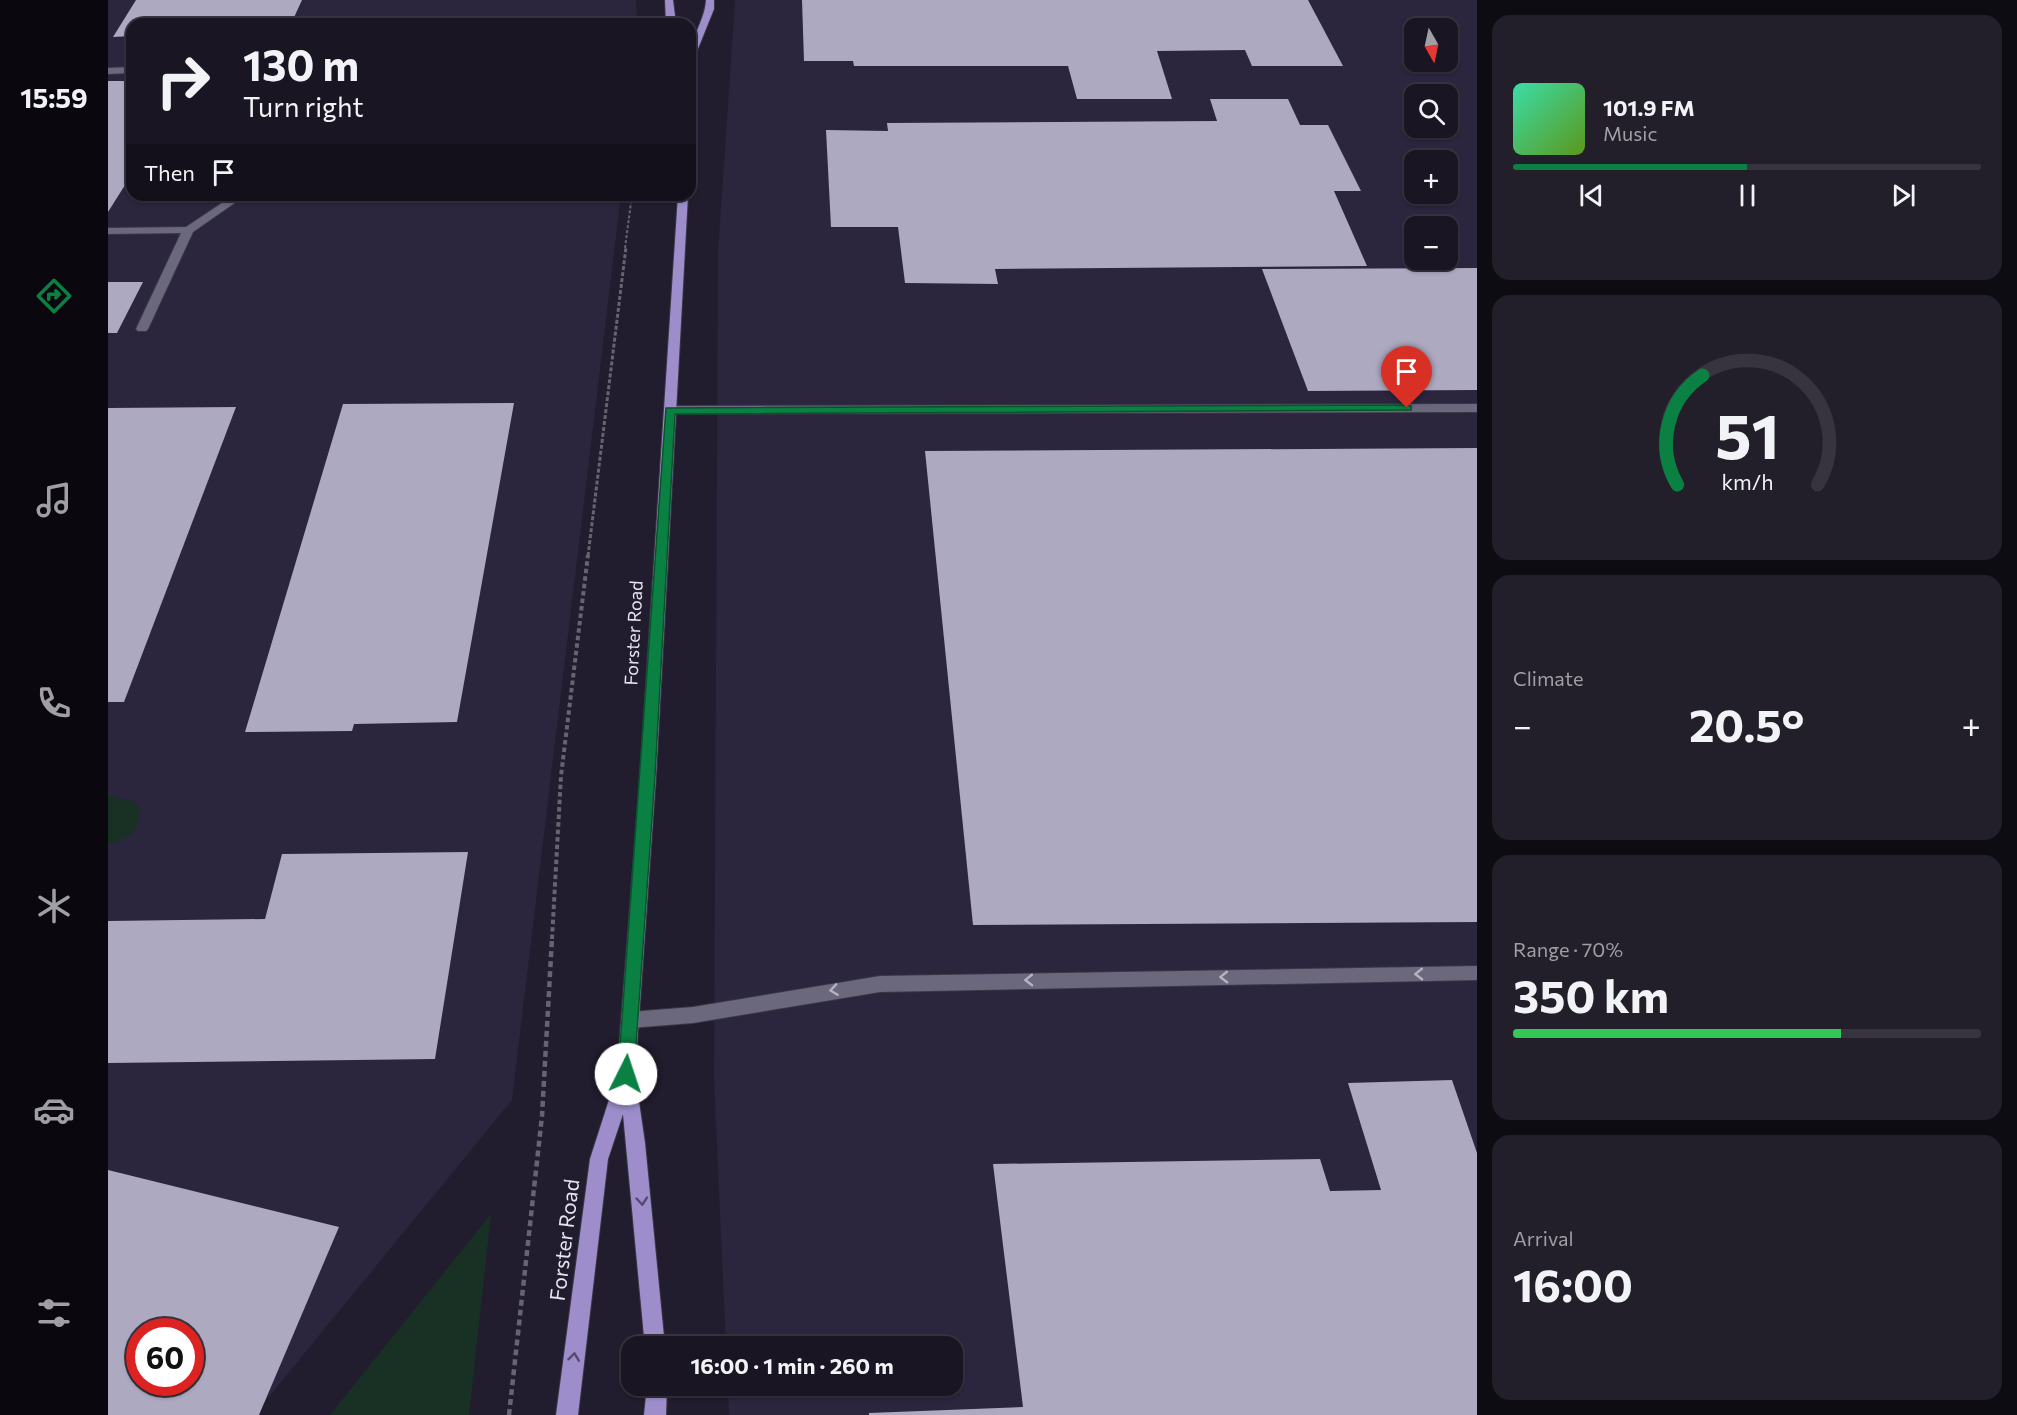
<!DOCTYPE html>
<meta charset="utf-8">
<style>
:root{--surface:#191522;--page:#221e2a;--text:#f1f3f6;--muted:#9f9fa5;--line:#373440;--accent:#0b8043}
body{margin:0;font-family:Commissioner,sans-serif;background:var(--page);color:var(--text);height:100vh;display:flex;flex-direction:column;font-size:22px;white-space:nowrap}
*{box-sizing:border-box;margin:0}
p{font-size:20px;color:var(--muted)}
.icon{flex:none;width:33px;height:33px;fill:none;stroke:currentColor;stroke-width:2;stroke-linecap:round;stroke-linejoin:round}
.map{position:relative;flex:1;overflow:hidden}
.drawer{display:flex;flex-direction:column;gap:15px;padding:15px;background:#0e0c13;width:540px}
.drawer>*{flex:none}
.guide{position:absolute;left:18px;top:18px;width:570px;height:183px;border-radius:18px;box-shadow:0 2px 4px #0004,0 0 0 2px var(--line);background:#191522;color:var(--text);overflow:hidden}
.needle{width:39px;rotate:171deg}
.tools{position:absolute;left:1296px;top:18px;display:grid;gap:12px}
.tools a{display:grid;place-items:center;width:54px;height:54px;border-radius:12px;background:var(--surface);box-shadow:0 2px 4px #0004,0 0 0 2px var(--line);font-size:30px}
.speed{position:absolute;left:18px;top:1318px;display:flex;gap:12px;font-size:30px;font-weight:700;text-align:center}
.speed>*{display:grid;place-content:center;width:78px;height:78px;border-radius:50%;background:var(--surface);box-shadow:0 2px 4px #0004,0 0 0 2px var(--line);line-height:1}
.speed .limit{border:9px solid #d22;background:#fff;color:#111}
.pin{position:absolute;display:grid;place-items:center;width:51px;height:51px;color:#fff;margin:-62px -26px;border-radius:50% 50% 50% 0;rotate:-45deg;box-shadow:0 0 6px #0007}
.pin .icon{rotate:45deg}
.me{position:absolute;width:66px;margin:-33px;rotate:4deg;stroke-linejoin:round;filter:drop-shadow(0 0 4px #0008)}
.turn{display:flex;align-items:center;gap:21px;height:126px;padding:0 18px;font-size:27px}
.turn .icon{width:78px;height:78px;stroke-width:2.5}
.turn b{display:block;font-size:42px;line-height:51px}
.then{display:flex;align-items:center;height:57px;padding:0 18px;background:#0003;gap:12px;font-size:22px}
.big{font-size:45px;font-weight:700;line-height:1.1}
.drawer .widget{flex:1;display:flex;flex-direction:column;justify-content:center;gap:9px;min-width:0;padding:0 21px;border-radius:18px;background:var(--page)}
.drawer .dial{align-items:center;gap:0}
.dial svg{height:156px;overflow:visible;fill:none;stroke:var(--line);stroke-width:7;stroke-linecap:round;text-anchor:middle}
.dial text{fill:var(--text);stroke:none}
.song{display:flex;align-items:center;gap:18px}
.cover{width:72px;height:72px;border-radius:9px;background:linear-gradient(135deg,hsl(160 70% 55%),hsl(90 70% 35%))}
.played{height:6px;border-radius:3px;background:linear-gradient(90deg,var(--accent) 50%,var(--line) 50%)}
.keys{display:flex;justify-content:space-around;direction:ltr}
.heat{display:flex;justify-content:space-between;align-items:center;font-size:33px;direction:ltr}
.charge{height:9px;border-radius:4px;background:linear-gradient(90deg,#34c759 70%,var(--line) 0)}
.trip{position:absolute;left:513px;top:1336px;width:342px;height:60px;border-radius:18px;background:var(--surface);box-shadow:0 2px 4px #0004,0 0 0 2px var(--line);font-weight:700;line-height:60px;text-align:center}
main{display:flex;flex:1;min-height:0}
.tabs{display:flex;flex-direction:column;width:108px;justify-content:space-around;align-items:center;background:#0a080e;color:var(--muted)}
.tabs .icon{width:42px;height:42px}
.tabs .active{color:var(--accent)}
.tabs b{font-size:27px;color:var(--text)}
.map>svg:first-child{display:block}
</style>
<main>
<nav class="tabs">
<b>15:59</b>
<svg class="icon active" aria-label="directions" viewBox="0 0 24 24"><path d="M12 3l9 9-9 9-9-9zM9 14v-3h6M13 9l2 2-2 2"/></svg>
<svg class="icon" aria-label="music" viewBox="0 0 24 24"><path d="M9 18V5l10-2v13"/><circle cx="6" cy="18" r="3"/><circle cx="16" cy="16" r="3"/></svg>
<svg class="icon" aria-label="phone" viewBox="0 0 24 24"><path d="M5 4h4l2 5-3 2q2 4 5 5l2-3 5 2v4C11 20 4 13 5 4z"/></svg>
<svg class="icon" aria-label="climate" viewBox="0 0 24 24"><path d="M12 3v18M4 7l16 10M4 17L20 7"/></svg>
<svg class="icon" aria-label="car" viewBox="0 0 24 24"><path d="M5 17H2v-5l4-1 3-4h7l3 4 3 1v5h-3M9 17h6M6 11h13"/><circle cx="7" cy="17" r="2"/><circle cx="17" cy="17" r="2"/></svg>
<svg class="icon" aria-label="filters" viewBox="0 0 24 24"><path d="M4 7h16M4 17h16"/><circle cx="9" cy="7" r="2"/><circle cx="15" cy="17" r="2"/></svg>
</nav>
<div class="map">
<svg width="1369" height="1415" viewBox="0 0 1369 1415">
<rect width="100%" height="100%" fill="#211c2e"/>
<g fill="#2b253d" fill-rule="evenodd">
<path d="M0,0H528L529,24H24V195H513L404,1100L146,1415H0ZM32,1332H82V1383H32Z"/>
<path d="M627,0H1369V1415H621L620,1386H844V1347H618L606,1079L610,252ZM1306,28H1340V62H1306ZM1306,94H1340V128H1306ZM1306,160H1340V194H1306ZM1306,226H1340V260H1306Z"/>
</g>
<g fill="#183124">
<path d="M0,796L23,800L32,808C32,830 20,839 0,845Z"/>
<path d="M383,1214L361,1415H222Z"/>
</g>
<g fill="#ada9c0" fill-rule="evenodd">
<path d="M28,0H194L183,24H24V36L5,37Z"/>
<path d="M694,0H1200L1235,66H1144L1137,50L1049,51L1064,99H969L960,66H746L745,61H696Z"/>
<path d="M0,81H24V174L0,212Z"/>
<path d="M1102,99H1180L1192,125H1220L1253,191H1226L1259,266L887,269L890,284L797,283L790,227H723L718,130L780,131L779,123L1109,121Z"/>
<path d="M1369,268V390L1200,391L1154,269Z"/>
<path d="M0,282H35L9,333H0Z"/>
<path d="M406,403L349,722L246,724L244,731L137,732L235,404Z"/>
<path d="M128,407L16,702H0V408Z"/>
<path d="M1369,448V922L865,925L817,451Z"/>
<path d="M360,852L327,1059L0,1063V921L157,919L174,854Z"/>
<path d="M1344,1080L1369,1153V1415H761V1413L915,1407L885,1164L1212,1159L1222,1191L1273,1190L1240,1083Z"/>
<path d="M0,1170L231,1227L151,1415H0ZM32,1332H82V1383H32Z"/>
</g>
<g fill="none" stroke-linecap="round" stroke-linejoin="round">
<g stroke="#3b3846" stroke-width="2">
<g id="lane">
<path d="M24,67V73L0,74V68Z"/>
<path d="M126,195H138L85,232L40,329L38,331H30L28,329L73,233L0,234V228L78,227Z"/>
<path d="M1369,404V412L562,414L556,410L562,406Z"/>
<path d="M1369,966V980L772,992L585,1023L522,1028L516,1026L513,1020L516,1014L522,1012L585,1007L772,976Z"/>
</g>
</g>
<g stroke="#3b3846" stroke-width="2">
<g id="primary">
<path d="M557,0H565L568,24H558Z"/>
<path d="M598,0H606V9L587,56L582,59C582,37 597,21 598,0Z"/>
<path d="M570,195H580L548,776L527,1074L537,1143L557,1347H537L515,1114L500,1159L470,1415H448L482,1159L509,1075L532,776Z"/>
<path d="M539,1386H559L558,1415H536Z"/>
</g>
</g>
<path stroke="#676373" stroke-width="2" stroke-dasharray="3 2" stroke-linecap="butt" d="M517,248L524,195"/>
<path stroke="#676373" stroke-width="3" stroke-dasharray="4 2" stroke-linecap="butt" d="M480,556L518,247"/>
<path stroke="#676373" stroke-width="4" stroke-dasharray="4.5 3" stroke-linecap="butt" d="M444,939L453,776L480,555"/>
<path stroke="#676373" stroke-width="4.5" stroke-dasharray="6 4" stroke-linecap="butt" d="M401,1415L434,1116L444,938"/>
<use href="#lane" fill="#6b677c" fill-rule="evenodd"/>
<use href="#primary" fill="#9d8ecb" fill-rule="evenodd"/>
</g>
<defs><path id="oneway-chevron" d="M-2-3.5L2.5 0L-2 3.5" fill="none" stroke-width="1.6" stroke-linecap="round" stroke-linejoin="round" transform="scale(1.5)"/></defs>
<g stroke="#b5b2c2">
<use href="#oneway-chevron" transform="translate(1311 974) rotate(179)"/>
<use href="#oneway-chevron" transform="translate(1116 977) rotate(179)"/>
<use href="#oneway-chevron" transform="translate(921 980) rotate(179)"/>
<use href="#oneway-chevron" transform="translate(726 990) rotate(172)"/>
</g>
<g stroke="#534a6d">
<use href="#oneway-chevron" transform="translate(534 1201) rotate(85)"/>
<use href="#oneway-chevron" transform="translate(466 1357) rotate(-83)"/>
</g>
<path fill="#0b8043" stroke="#07532c" stroke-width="1.5" d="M1299,405L1303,406V410L567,414L547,776L526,1074L524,1079L518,1081L512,1079L510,1074L558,408Z"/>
<g text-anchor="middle" stroke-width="6" stroke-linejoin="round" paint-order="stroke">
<g font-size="18" fill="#e7e4f1" stroke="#211c2e">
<text transform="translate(526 633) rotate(-87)" y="6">Forster Road</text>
</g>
<g font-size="21" fill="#e7e4f1" stroke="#211c2e">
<text transform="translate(457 1240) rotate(-83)" y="7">Forster Road</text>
</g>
</g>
</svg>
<div class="tools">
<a><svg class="needle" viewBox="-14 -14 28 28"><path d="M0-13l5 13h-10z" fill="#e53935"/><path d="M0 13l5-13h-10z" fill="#9f9fa5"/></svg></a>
<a><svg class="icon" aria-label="search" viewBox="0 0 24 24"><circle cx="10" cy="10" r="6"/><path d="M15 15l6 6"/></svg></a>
<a>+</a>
<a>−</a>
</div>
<div class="speed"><div class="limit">60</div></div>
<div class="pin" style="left:1299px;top:408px;background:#d93025"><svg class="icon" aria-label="arrive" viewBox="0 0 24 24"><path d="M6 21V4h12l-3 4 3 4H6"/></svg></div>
<svg class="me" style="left:518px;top:1074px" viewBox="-20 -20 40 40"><circle r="19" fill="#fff"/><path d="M0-13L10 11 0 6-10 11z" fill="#0b8043"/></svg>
<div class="trip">16:00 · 1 min · 260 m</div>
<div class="guide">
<div class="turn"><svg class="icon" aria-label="right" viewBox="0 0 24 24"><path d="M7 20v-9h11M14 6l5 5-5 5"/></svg><div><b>130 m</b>Turn right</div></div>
<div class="then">Then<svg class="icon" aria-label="arrive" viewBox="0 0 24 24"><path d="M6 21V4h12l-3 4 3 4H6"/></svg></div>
</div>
</div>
<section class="drawer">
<div class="widget">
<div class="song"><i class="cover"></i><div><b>101.9 FM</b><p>Music</p></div></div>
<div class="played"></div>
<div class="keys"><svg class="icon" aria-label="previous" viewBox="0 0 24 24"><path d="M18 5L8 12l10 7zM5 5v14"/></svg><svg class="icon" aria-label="pause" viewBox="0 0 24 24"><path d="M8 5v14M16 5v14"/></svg><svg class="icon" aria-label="next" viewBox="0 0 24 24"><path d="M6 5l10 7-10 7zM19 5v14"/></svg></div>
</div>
<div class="widget dial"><svg viewBox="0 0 100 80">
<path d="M14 69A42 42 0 1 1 86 69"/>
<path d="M14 69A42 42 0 0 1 27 13" stroke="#0b8043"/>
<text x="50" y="56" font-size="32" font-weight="700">51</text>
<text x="50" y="72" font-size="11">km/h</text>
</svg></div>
<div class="widget"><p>Climate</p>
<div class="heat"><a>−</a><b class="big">20.5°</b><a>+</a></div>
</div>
<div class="widget"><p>Range · 70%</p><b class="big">350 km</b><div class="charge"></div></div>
<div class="widget"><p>Arrival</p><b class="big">16:00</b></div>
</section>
</main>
